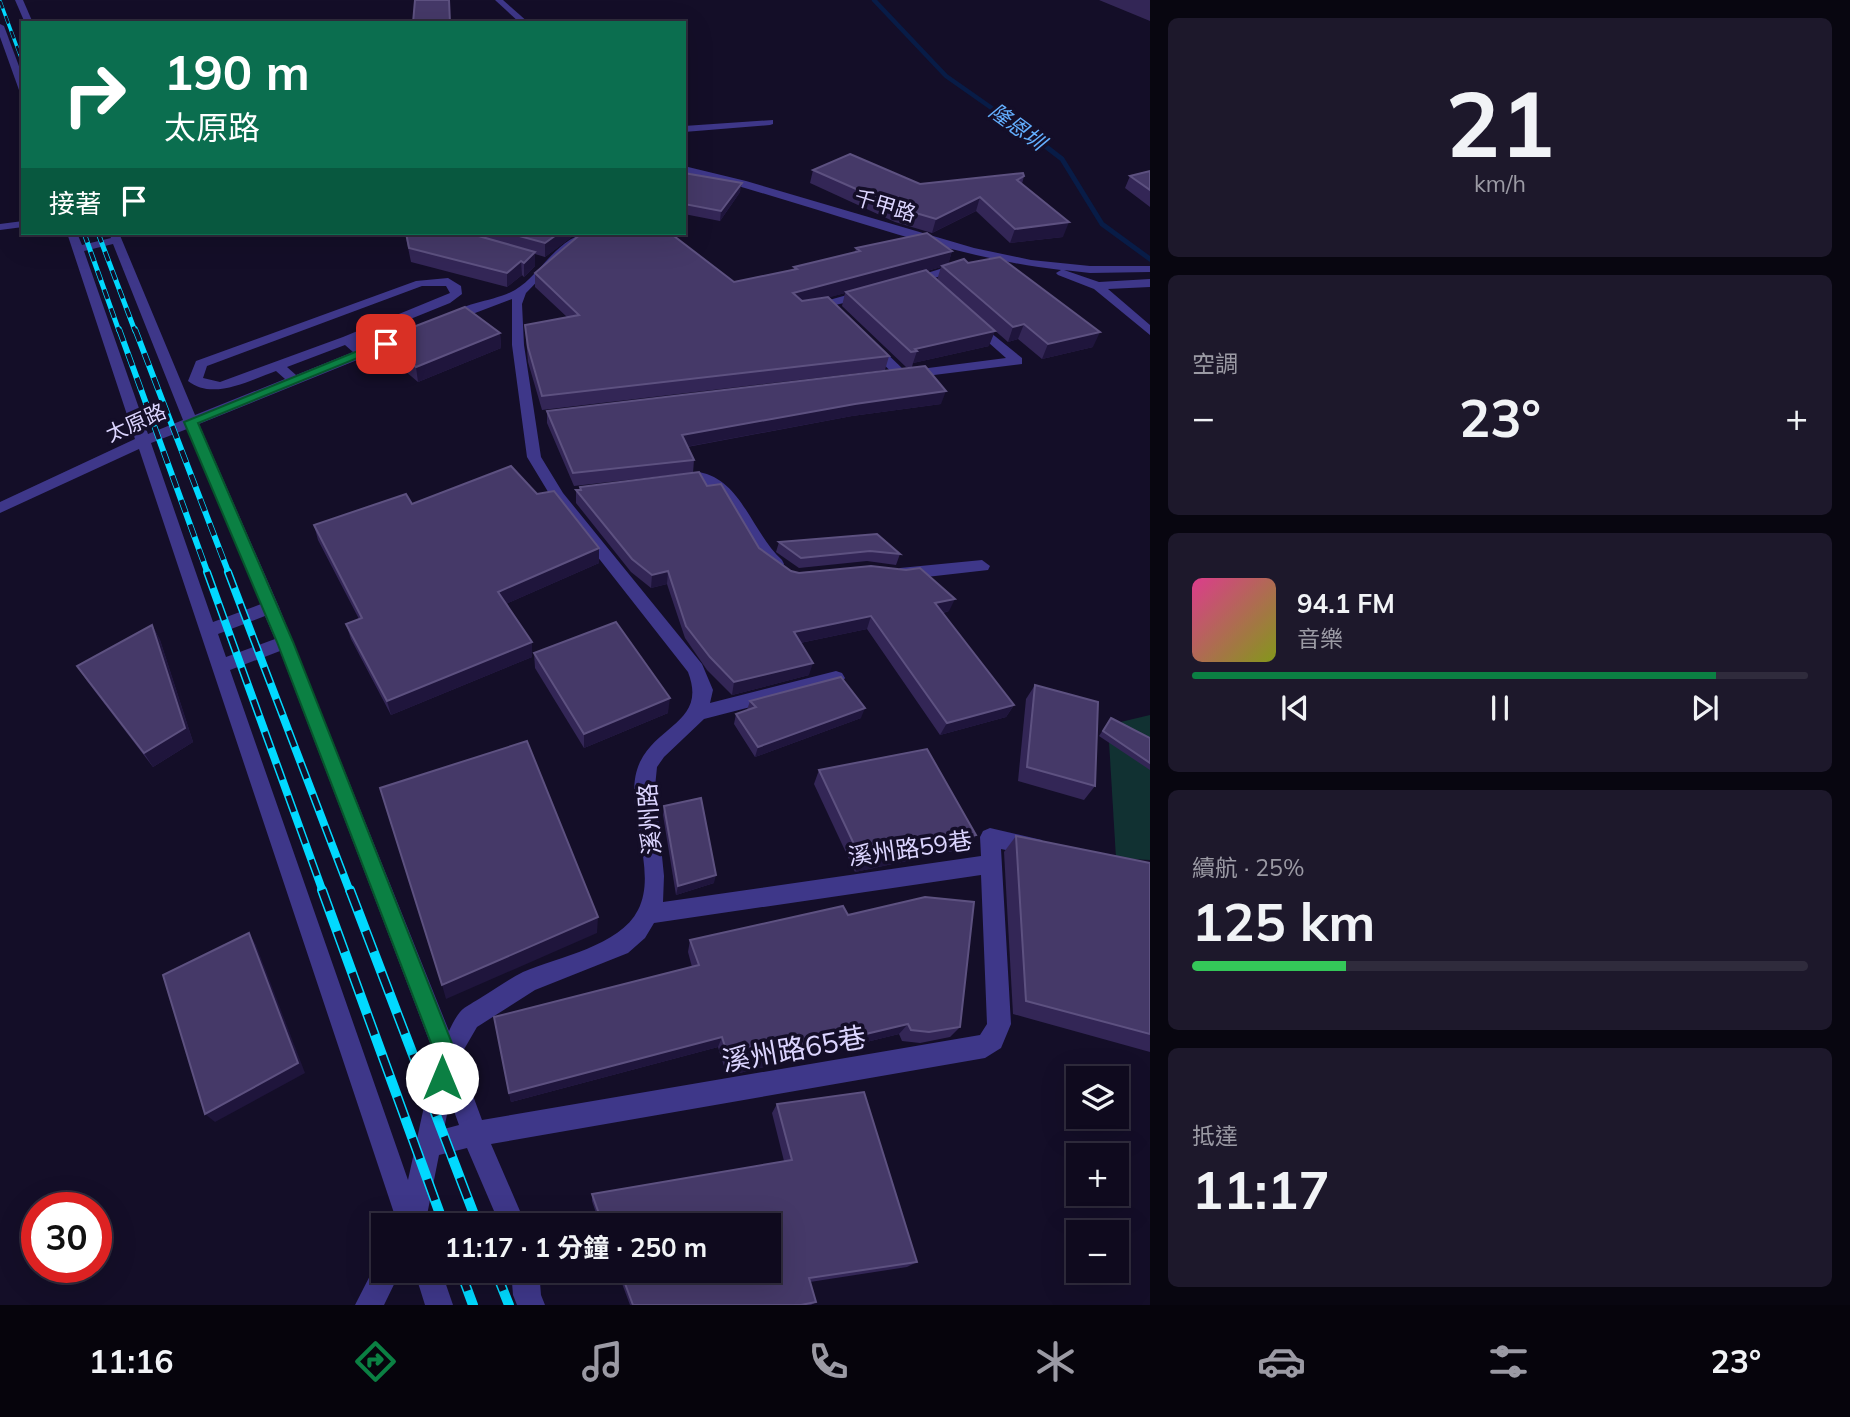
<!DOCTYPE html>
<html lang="zh-TW">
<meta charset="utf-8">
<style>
:root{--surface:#0f0a1e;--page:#1d182b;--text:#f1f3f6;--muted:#9b9aa4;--line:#2f2b3c;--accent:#0b8043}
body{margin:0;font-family:Mulish,"Noto Sans TC",sans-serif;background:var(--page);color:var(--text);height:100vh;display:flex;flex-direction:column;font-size:26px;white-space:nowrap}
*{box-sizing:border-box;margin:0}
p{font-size:23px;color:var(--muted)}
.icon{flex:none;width:38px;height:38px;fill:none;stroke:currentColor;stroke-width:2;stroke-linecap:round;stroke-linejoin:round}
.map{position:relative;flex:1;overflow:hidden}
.side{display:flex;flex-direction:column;gap:18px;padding:18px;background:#080610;width:700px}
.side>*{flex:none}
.top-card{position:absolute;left:21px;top:21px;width:665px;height:214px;border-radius:0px;box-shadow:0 7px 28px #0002,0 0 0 2px var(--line);background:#0b6e4f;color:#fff;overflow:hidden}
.buttons{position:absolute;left:1066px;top:1066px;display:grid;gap:14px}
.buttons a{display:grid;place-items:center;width:63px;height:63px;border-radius:0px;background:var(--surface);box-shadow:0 7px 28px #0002,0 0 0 2px var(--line);font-size:35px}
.speed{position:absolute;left:21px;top:1192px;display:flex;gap:14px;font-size:35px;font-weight:700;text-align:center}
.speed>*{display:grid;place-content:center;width:91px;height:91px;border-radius:50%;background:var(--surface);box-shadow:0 7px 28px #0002,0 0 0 2px var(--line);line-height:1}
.speed .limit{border:10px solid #d22;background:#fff;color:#111}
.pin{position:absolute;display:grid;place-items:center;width:60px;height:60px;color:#fff;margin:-30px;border-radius:14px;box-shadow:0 4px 10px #0006}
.me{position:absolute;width:77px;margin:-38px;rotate:0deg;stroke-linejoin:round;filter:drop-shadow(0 0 5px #0008)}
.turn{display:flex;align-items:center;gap:24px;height:147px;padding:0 28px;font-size:32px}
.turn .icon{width:91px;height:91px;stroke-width:2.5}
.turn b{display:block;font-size:49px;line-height:60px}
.then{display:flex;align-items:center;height:66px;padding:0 28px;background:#0003;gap:14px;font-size:26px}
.big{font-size:52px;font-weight:700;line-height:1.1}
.side .card{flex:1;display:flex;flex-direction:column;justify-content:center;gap:10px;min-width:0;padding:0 24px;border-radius:10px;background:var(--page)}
.side .dial{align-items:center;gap:0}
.dial b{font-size:91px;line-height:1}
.song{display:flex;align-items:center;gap:21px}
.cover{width:84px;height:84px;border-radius:10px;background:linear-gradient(135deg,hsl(330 70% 55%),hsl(70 70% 35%))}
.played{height:7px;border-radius:4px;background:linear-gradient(90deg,var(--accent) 85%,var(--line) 85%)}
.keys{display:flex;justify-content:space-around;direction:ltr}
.heat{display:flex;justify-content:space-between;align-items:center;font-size:38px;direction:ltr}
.charge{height:10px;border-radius:5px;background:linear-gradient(90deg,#34c759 25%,var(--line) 0)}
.trip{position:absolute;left:371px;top:1213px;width:410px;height:70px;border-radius:0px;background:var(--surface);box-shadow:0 7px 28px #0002,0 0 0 2px var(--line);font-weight:700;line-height:70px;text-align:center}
.menu{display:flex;height:112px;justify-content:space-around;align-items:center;background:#06040c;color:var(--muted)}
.menu .icon{width:49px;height:49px}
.menu .selected{color:var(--accent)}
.menu b{font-size:32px;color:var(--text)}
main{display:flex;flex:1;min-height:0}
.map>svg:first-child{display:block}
</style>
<main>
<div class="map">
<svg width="1150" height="1305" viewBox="0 0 1150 1305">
<rect width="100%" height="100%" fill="#140e28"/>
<path fill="#113132" d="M1150,715V860L1116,858L1108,725Z"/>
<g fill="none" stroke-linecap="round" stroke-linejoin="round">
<path stroke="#081c47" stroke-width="4.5" d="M874,0L946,76L1043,144"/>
<path stroke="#081c47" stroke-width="5" d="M1040,142L1062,159L1102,224L1150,259"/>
<g fill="#3e3789" fill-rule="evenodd">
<path d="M15,0H23L33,23H25Z"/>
<path d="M495,0H503L529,23H520Z"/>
<path d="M0,24L4,26L23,77V93L19,90L0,37Z"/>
<path d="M773,120V124L770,125L684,132V126Z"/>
<path d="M684,166L746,181L974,248L1031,260L1090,266H1150V272L1090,273L1064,270L1099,282L1150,279V287L1108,289L1150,325V335L1094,289L1058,275L1056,273L1061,270C932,255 810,202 684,172Z"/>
<path d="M23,221V227L0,230V224Z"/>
<path d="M67,233H77L82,245L111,238L109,233H119L195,415L285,379L276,371C250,380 213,401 188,381L196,361L416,281L448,278L461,286L462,294L450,303L356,341L364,348L405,332L411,336L409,339L199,424L279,607L449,1031C452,1025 455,1018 460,1012C465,1006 475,1002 482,997C495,989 509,979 523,972C558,957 620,946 638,910C660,868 620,804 640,762C659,724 707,721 688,672L553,500L527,457L512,345V299L454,321L444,318C462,302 494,302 515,290C542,274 559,233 593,233L558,260L526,293L522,304L524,345L541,457L563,493L702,664L713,690L710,703L836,671L842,673L845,678L842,683L836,685L704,719L664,757L657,767L655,787L664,876L663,902L981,856L980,837L983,831L990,828L1042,840L1045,847L1042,854L1035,856L1001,849L1011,1024L1001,1048L985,1058L491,1144L526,1225H500L467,1148L439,1155L425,1225H398L139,449L0,513V502L135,439ZM113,244L183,420L148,434L84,251ZM422,286H446L450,293L343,337L220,382L203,378L207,366ZM345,345L353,352L296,375L287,367ZM187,429L261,604L213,622L151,443ZM265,616L275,639L226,657L218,634ZM280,651L435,1056L408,1180L230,670ZM981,875L987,1024L980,1035L482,1120L459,1058L477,1027L535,990L628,953L645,938L654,923ZM450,1100L459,1125L444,1129Z"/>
<path d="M962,262L968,265L960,271L908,285L902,281Z"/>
<path d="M865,290L869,291V297L810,311L804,307Z"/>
<path d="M975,320L1022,358V364L902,379L897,378L866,346L872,342L876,343L905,371L1006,358L971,327V321Z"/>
<path d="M699,472C742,480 752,533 782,560L784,564L782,568H770C747,547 729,491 701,483C694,481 686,483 679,485L672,480L674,477Z"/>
<path d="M982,560L990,566L988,570L900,580L892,574L900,568Z"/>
<path d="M383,1258V1270H401L384,1305H355L378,1260Z"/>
<path d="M414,1270H441L453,1305H425Z"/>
<path d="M511,1270H539L541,1295L545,1305H517L513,1295Z"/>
</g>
<g stroke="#01d9ff" stroke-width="3.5">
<path id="rail-far4" d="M0,1L23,63"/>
</g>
<g stroke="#01d9ff" stroke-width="5">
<g id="rail-far3">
<path d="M84,233L119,331"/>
<path d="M98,233L135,331"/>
</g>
</g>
<g stroke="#01d9ff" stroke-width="6">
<g id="rail-far2">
<path d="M119,329L208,574"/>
<path d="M135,329L229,574"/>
</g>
</g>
<g stroke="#01d9ff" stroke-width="8">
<g id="rail-far1">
<path d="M207,572L323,892"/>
<path d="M228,572L350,892"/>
</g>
</g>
<g stroke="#01d9ff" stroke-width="10">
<g id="rail">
<path d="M322,890L444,1225"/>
<path d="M350,890L478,1225"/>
<path d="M460,1270L473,1305"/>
<path d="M495,1270L509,1305"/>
</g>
</g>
<use href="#rail-far4" stroke="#140e28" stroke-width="2.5" stroke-dasharray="8" stroke-linecap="butt"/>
<use href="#rail-far3" stroke="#140e28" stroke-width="3.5" stroke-dasharray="10" stroke-linecap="butt"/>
<use href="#rail-far2" stroke="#140e28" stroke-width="4.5" stroke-dasharray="13" stroke-linecap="butt"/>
<use href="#rail-far1" stroke="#140e28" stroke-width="5" stroke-dasharray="17" stroke-linecap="butt"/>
<use href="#rail" stroke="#140e28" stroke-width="7" stroke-dasharray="22" stroke-linecap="butt"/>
</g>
<g fill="#332656">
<path d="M1099,0H1150V21Z"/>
<path d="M813,170L920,184L1024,176L1022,184L1063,237L1010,243L976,211L932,233L895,222L810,183Z"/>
<path d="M1150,171V207L1125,188L1130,176Z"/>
<path d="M684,173L740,192L720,221L684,214Z"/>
<path d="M405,233H577L545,257L535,254V266L524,277L522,275L507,287L411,262Z"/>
<path d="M856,248L952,251L948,264L1093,347L1042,359L1018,339L1008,342L937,280L941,267L927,271L989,346L913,363L912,367H906L842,306L845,293L829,297L889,356L885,370L542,410L528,362L525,325L567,317L535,287V273L734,282L794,270V267L855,253Z"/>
<path d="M500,333L501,348L418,382L385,354L382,339Z"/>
<path d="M941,404L852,416L687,447L694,460L693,473L707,486L759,548L791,571L949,611L943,613L1014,705L1006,717L940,735L867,629L800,643L809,675L732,695L707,670L685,638L667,584L651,588L631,572L576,503V490H580V487L681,474L574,486L547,423V411Z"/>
<path d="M412,504L599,563L506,604L532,642V657L391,715L351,639L346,624L359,619L318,540L314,525Z"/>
<path d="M779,542L900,554L896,565L867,561L799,568L776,552Z"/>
<path d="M152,625L160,640L193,742L153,767L87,681L77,666Z"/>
<path d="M534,653L668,713L584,748L535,668Z"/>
<path d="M1035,685L1095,786L1084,800L1018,781L1026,699Z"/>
<path d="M750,701L861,718L755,757L734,724L736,714L747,710Z"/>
<path d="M1111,718L1150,738V770L1099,736Z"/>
<path d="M819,770L976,835L967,848L855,872L814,784Z"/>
<path d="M664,806L714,883L676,895L663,815Z"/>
<path d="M1016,836L1150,863V1052L1013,1014L1004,852Z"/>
<path d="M848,915L960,1027L950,1037L920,1043L902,1041L899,1034L727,1076L718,1047L511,1102L494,1017L692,967L688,952L690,940Z"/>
<path d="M777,1104L917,1262L907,1267L810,1282L816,1302L811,1305H630L617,1270H768V1225H600L592,1201V1194L784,1161L772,1113Z"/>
</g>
<g fill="#1f153c">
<path d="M742,183L740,192L720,221L721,211Z"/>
<path d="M980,197L976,211L932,233L936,219Z"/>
<path d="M1069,222L1063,237L1010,243L1015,229Z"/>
<path d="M559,233H577L545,257V243Z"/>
<path d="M952,251L948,265L942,266L941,267L847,293L846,292L845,293L791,308L793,293Z"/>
<path d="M535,252V266L524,277V263Z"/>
<path d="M521,261L522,275L507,287V273Z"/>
<path d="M1024,324L1018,339L1008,342L1013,327Z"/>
<path d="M995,331L989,346L913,363L917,351L915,349Z"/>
<path d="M1100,332L1093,347L1042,359L1048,344Z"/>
<path d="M500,333L501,348L418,382L416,367Z"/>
<path d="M946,391L941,404L852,416L680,448L682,435L855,404Z"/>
<path d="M599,548V563L499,607L498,592Z"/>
<path d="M668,571L667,584L651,588L652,575Z"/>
<path d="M955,599L949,611L929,616L935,603Z"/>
<path d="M871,616L867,629L790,645L794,632Z"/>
<path d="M152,625L160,640L193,742L153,767L144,753Z"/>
<path d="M532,642V657L391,715L387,701Z"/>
<path d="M813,663L809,675L732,695L734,682Z"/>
<path d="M670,698L668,713L584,748V734Z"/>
<path d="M1014,705L1006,717L940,735L947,723Z"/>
<path d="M865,708L861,718L755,757L758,747Z"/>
<path d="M976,835L967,848L855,872L861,859Z"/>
<path d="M716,875L714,883L676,895L678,886Z"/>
<path d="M598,917L597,933L446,999L442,985Z"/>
<path d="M249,933L256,945L305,1073L215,1122L205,1114Z"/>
<path d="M908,1024L899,1034L727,1076L731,1066Z"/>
<path d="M722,1037L718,1047L511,1102L509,1093Z"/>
</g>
<g fill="#453968" stroke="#5d5180" stroke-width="2">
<path d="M415,0H449L450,23H413Z"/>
<path d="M850,154L920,184L1023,173L1024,176L1017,180L1069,222L1015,229L980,197L936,219L899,208L813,170Z"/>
<path d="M1150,171V190L1130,176Z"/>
<path d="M684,173L742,183L721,211L684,204Z"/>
<path d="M406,233H468L535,252L524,263L521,261L507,273L409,248Z"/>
<path d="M508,233H559L545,243Z"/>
<path d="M582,233H670L734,282L797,269L794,267L860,251L856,248L927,233L952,251L793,293L802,301L828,297L889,356L542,396L528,347L525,325L579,315L535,273Z"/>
<path d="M1000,257L1100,332L1048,344L1024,324L1013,327L942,266L964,259L968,263Z"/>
<path d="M926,270L995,331L915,349L917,351L911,352L846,292Z"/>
<path d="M465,307L500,333L416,367L382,339Z"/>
<path d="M925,366L946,391L855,404L682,435L694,460L573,473L547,411Z"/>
<path d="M511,466L537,494L554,491L599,548L498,592L532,642L387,701L346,624L362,618L314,525L406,494L412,504Z"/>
<path d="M699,472L707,486L721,484L759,548L791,571L799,573L871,566L906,570L920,568L955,599L935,603L1014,705L947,723L871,616L794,632L813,663L734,682L710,657L686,626L668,571L652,575L632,559L576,490H581L580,487Z"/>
<path d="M877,534L900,554L870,551L801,558L779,542Z"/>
<path d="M616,622L670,698L584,734L534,653Z"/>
<path d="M152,625L185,728L144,753L77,666Z"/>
<path d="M841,677L865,708L758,747L736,714L756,707L750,701Z"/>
<path d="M1035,685L1098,702L1095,786L1027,767Z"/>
<path d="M1111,718L1150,738V763L1103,731Z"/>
<path d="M527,741L598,917L442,985L380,788Z"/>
<path d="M927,749L976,835L861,859L819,770Z"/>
<path d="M701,798L716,875L678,886L664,806Z"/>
<path d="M1016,836L1150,863V1034L1026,1001Z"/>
<path d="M925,897L974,902L960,1027L929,1032L911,1030L908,1024L731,1066L722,1037L509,1093L494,1017L699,965L690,940L843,906L848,915Z"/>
<path d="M249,933L298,1063L205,1114L163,975Z"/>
<path d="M864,1092L917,1262L809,1278L816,1302L801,1305H633L620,1270H768V1225H603L592,1194L792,1160L777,1104Z"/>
</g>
<path fill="#0b8043" stroke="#07532c" stroke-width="2" d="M382,341L392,344L198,423L293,642L457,1056L450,1086L442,1089L434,1086L431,1078L436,1056L277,642L184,422Z"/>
<g text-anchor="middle" stroke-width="7" stroke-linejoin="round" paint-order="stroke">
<g font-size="21" font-style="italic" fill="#63afff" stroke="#140e28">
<text transform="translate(1017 127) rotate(36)" y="7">隆恩圳</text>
</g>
<g font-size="21" fill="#dcd5ff" stroke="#140e28">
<text transform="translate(885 206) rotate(17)" y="7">千甲路</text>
<text transform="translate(136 423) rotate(-24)" y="7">太原路</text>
</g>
<g font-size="24" fill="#dcd5ff" stroke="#140e28">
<text transform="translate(650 819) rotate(-94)" y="8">溪州路</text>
<text transform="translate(910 849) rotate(-8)" y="8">溪州路59巷</text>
</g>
<g font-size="28" fill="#dcd5ff" stroke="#140e28">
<text transform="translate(794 1049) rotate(-10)" y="10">溪州路65巷</text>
</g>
</g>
</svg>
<div class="buttons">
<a><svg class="icon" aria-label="layers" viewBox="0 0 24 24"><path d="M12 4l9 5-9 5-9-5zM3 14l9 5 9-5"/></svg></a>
<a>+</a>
<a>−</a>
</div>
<div class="speed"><div class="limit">30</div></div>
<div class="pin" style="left:386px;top:344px;background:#d93025"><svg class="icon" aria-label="arrive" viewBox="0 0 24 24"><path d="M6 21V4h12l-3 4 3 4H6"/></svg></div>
<svg class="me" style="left:442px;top:1078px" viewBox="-20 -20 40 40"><circle r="19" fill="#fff"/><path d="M0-13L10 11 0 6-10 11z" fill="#0b8043"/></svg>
<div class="trip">11:17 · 1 分鐘 · 250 m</div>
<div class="top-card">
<div class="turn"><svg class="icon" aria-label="right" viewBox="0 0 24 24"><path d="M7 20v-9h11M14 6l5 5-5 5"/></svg><div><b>190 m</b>太原路</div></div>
<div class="then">接著<svg class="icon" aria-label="arrive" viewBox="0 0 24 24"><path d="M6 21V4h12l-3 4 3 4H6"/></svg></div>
</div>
</div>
<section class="side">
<div class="card dial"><b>21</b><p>km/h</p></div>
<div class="card"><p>空調</p>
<div class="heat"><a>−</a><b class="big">23°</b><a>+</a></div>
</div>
<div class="card">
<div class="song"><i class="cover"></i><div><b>94.1 FM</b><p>音樂</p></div></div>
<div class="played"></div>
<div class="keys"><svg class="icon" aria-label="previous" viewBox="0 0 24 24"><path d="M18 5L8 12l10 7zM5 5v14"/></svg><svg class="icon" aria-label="pause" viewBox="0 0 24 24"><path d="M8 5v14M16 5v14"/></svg><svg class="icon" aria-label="next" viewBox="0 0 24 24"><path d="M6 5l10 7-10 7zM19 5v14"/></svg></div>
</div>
<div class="card"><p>續航 · 25%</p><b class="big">125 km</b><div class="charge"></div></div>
<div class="card"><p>抵達</p><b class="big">11:17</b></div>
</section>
</main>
<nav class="menu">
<b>11:16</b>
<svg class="icon selected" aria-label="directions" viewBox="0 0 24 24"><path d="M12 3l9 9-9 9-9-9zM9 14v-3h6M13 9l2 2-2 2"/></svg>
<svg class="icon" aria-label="music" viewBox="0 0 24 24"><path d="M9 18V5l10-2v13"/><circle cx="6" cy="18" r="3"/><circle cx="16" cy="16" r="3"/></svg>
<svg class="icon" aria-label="phone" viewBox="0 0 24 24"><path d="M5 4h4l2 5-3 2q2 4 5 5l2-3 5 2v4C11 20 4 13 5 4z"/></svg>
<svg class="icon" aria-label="climate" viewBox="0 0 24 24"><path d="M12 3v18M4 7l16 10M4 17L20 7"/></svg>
<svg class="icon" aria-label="car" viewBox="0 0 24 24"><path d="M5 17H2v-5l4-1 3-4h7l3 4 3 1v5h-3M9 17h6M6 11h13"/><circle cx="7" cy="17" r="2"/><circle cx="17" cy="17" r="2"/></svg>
<svg class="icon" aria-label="filters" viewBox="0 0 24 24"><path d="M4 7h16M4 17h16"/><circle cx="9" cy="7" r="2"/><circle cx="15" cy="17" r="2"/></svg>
<b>23°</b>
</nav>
